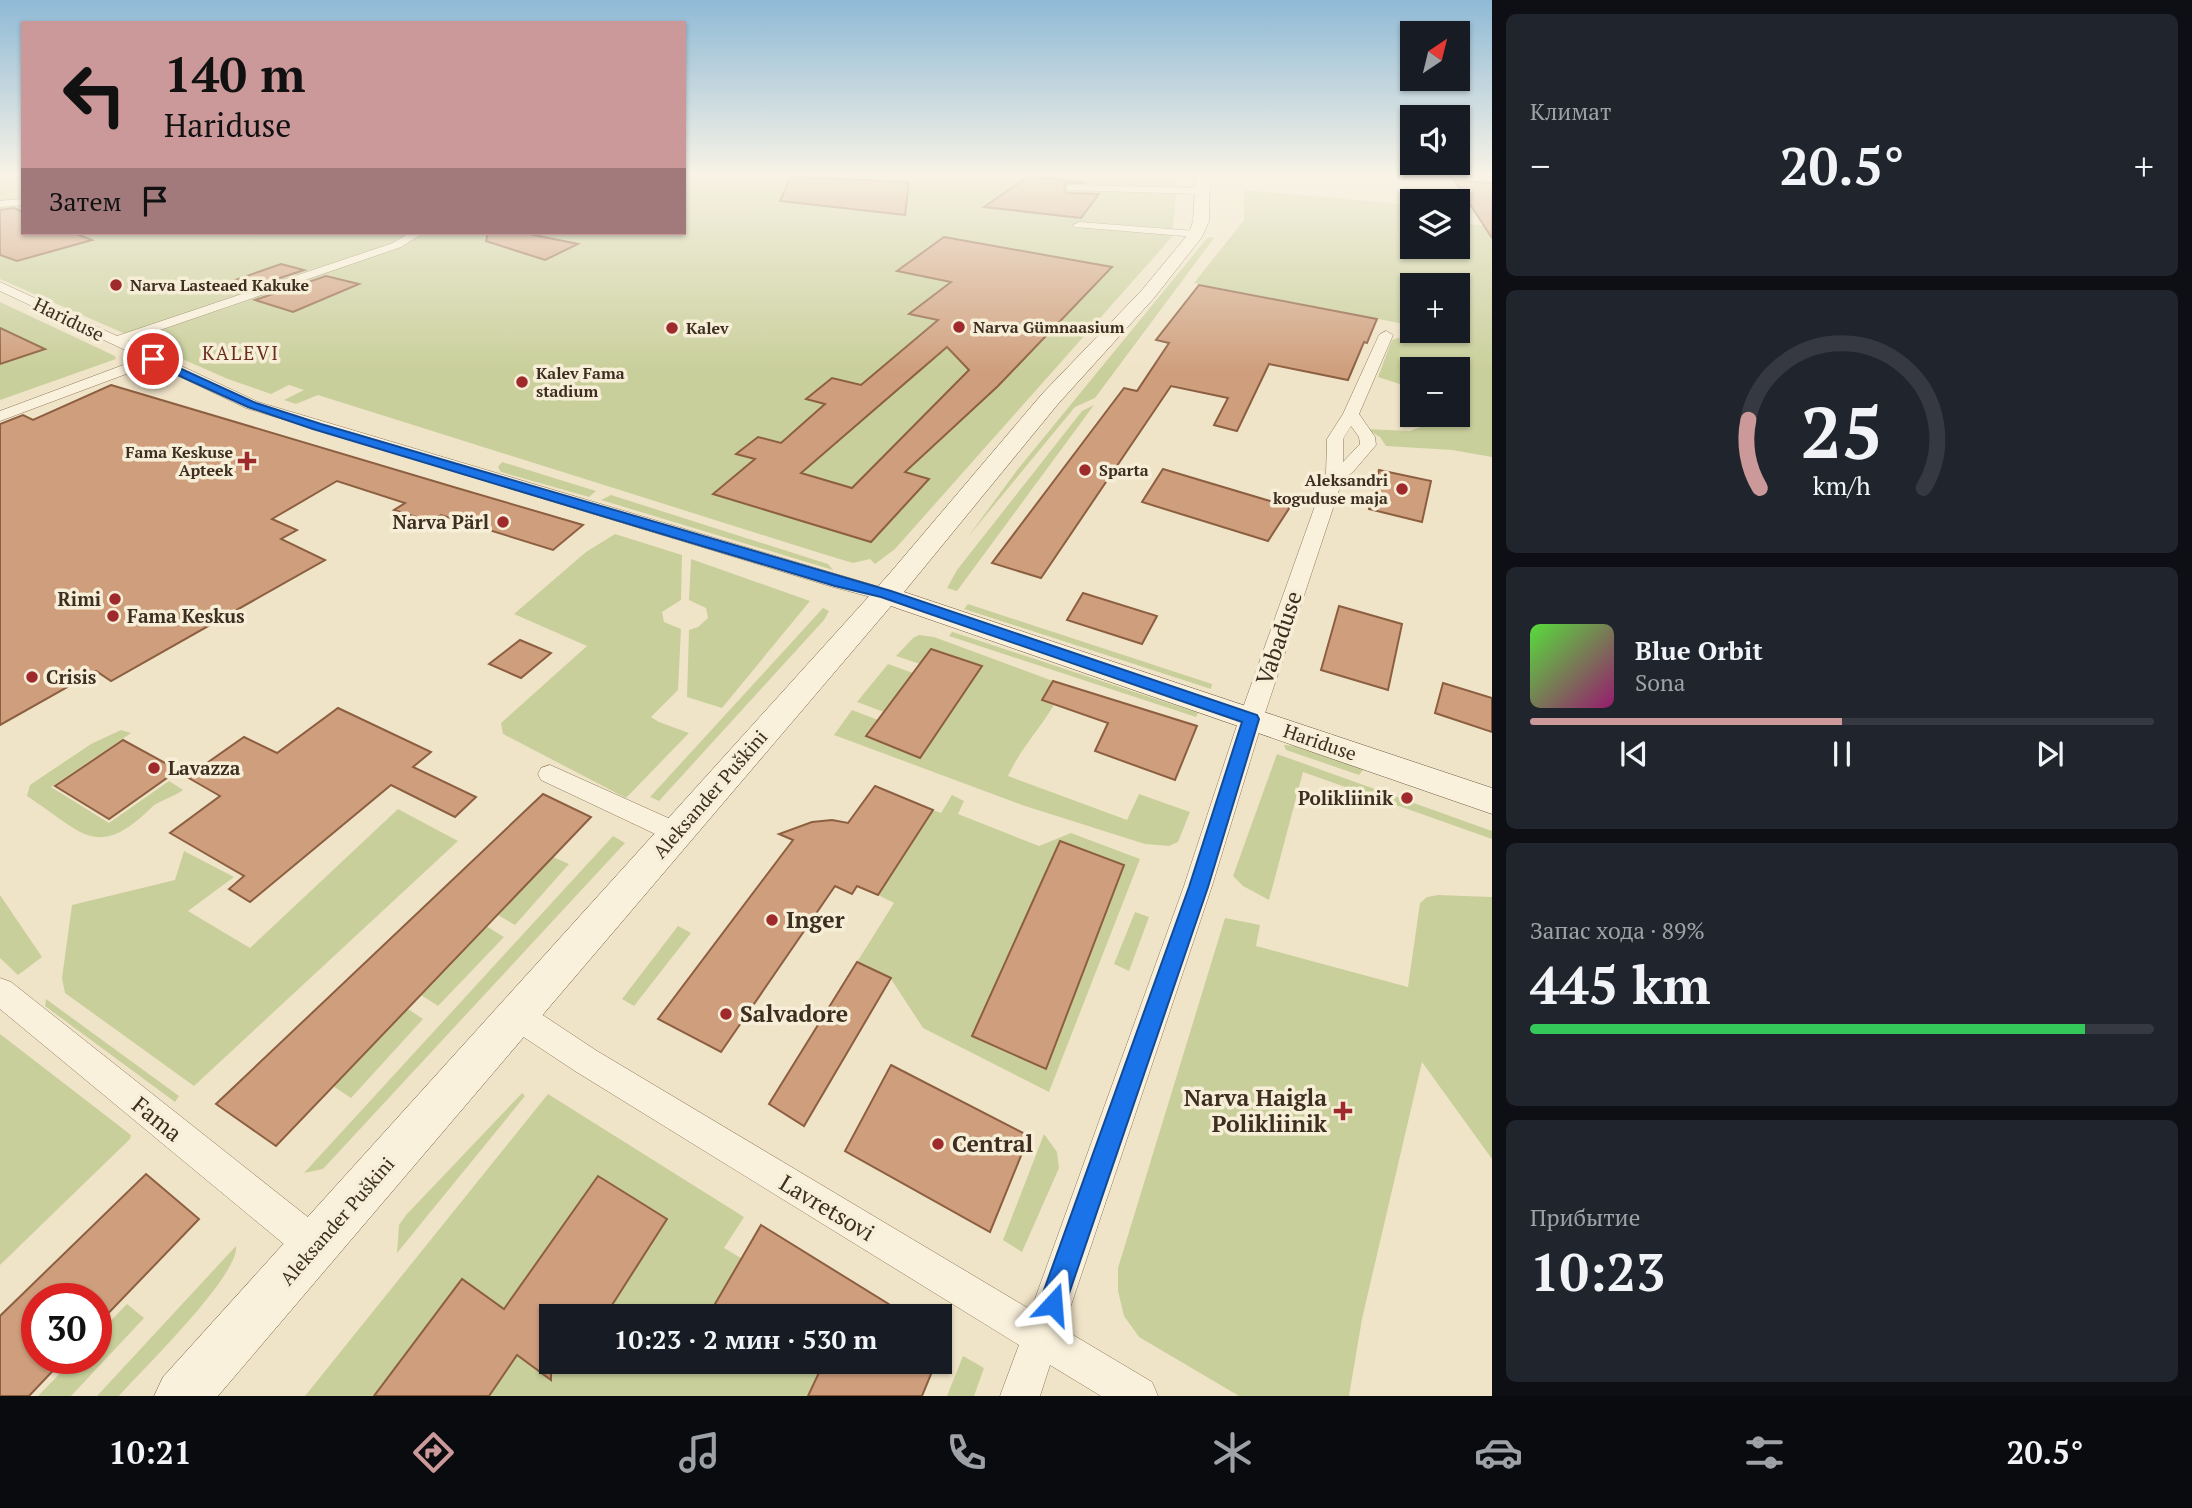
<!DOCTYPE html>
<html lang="ru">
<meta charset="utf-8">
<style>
:root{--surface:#171b24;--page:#20242c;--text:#f1f3f6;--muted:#9ea1a6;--line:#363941;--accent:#cc999b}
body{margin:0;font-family:"PT Serif",serif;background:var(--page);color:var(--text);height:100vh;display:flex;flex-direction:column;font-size:26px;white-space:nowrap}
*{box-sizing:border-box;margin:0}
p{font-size:23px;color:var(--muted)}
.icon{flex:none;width:38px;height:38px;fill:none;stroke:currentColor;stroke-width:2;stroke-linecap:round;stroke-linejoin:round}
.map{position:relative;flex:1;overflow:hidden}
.drawer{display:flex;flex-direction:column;gap:14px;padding:14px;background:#0d0f14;width:700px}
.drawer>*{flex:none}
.hud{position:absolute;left:21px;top:21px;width:665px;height:214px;border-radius:0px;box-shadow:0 2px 5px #0004;background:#cc999b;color:#111;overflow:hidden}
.needle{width:46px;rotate:35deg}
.controls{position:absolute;left:1400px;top:21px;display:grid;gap:14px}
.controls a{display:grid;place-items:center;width:70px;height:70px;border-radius:0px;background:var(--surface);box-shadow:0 2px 5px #0004;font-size:35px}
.speed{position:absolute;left:21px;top:1283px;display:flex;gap:14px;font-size:35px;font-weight:700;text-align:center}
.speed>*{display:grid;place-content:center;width:91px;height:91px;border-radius:50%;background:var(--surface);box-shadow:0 2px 5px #0004;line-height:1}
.speed .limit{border:10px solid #d22;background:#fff;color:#111}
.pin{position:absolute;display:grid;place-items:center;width:60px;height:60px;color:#fff;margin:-30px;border:4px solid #fff;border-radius:50%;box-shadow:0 2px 7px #0007}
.me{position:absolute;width:77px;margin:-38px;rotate:19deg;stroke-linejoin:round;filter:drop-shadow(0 0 5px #0008)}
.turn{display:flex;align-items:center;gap:24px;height:147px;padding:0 28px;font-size:32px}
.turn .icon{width:91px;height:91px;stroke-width:2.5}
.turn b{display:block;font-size:49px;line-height:60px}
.then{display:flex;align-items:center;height:66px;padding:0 28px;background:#0003;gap:14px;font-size:26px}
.big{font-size:52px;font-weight:600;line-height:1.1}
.drawer .card{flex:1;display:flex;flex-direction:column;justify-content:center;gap:10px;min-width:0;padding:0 24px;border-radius:10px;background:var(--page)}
.drawer .dial{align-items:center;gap:0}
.dial svg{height:182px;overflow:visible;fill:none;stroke:var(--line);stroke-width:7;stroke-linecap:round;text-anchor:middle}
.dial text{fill:var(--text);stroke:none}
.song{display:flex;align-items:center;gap:21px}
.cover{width:84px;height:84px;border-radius:10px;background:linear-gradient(135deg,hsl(110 70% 55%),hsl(320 70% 35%))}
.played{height:7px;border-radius:4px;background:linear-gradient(90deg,var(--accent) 50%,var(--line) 50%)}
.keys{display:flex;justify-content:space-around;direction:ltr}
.heat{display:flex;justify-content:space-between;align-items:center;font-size:38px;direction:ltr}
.charge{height:10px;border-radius:5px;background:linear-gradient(90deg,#34c759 89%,var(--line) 0)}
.trip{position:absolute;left:539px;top:1304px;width:413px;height:70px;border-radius:0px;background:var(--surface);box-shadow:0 2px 5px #0004;font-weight:600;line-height:70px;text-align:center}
.tab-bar{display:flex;height:112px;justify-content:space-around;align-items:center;background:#090b0e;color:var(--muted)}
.tab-bar .icon{width:49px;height:49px}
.tab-bar .selected{color:var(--accent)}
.tab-bar b{font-size:32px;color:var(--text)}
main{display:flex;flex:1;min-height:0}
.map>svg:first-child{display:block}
</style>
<main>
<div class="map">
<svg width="1492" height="1396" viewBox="0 0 1492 1396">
<rect width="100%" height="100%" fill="#f0e4c8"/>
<g fill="#c9cf9b" fill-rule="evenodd">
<path d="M0,176H23V233H684V176H1178L1172,237L895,549L875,564L870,559L853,563L823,554L318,395L296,404L284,400L304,390L289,385L271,394L228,379L0,279Z"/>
<path d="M1244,190L1412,205V247H1458V223L1492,226V457L1452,450L1386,446L1380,437L1366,429L1410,431L1434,422L1435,415H1458V369H1412V388L1378,377L1392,340L1407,335L1404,324L1194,283L1244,220ZM1412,285H1458V331H1412Z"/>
<path d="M1208,237L1214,238L1095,398L1075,407L967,538L1018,469Z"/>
<path d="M0,302L115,356L116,359L0,400Z"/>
<path d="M1094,405L957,591L947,588L957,570L1082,411Z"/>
<path d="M502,462L596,491L589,497L501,472L498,467Z"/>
<path d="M611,495L828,564L833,570L601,500Z"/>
<path d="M615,534L682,555L681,600L662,612L664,622L681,629L678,690L651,717L659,722L689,733L626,798L503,734L501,723L587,646L514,614L586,552Z"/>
<path d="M691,559L810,601L722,708L687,697L689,630L698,627L708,618L706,608L689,600Z"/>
<path d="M968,604L1212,684L1211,689L964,609Z"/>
<path d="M823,608L829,611L824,620L659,801L650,797Z"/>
<path d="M952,632L956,633L1198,713L1196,717L949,636Z"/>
<path d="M919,635L934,637L1053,681L1042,700L1054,705C1039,730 1021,748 1008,776L1127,820L1139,794L1190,812L1178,842L1169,846L1145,844L1025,806L834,735L852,710L878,720L866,737L920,757L982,667L932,649L920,664L896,656L913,638Z"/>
<path d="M888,664L913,673L884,712L857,702Z"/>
<path d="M121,730L131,733L51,787L109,823L169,781L183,790C173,798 159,800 151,808C96,862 81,831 27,796L30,785L91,744Z"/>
<path d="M1284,745L1296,746L1364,769L1359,775L1286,750Z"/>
<path d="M1277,754L1492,831V839L1303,772L1269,900L1243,886L1233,876Z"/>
<path d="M952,795L964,801L958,814L1039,846L1071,833L1140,859L1049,1092L923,1028L891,979L857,962L894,903L878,895L933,810L941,813Z"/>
<path d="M398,809L458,841L194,1086L65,993L62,978L72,905L175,880L184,851L234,877L188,911L250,948Z"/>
<path d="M613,836L625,843L323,1169L304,1173Z"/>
<path d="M553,857L569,864L515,925L498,915Z"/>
<path d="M0,895L42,957L18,975L0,958Z"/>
<path d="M1438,895L1492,897V1159L1422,1062L1362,1319L1349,1396H1239L1139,1337L1124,1316L1118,1291V1268L1225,918L1260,925L1256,946L1408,987L1420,903L1427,897Z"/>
<path d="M1135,912L1149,917L1129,971L1114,964Z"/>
<path d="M486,926L504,937L438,1006L421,995Z"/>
<path d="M678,926L691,933L634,1006L622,999Z"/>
<path d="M46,999L179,1096L175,1102L45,1006Z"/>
<path d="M408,1009L423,1019L351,1098L333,1086Z"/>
<path d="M0,1034L131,1135L130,1139L0,1265Z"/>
<path d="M522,1093L525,1096L397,1253L399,1225L407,1214Z"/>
<path d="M548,1094L744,1217L724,1248L741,1258L715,1304L733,1316H551V1362H801L819,1373L808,1396H305Z"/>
<path d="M1044,1134L1057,1152L1059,1168L1022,1252L1003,1240Z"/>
<path d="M236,1246C240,1275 141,1371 119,1396H97Z"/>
<path d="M127,1304L144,1318L71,1396H38L75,1358H96V1336Z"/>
<path d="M963,1356L984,1368L974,1396H947Z"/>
</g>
<g fill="#cf9f7d" stroke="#8d5f41" stroke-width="2" fill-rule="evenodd">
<path d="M1029,176L1086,183H1066L1064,190L1067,193L1099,194L1081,218L984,207Z"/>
<path d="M791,177L909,182L905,215L780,201Z"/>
<path d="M1454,180L1492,183V238Z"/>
<path d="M14,208L23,212V233H74L92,240L17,261L0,255V210Z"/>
<path d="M488,233H524L578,244L545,260L486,241Z"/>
<path d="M944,237L1112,267L998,386L905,472L929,479L871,542L713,494L755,459L736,454L758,437L781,443L825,404L806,399L832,378L861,385L938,320L909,314L951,282L897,271ZM947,347L969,370L852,488L801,473Z"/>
<path d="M281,264L304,270L235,293L215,287Z"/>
<path d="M326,276L359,284L293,312L255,300Z"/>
<path d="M1199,285L1377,319L1367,343L1364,342L1348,380L1269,364L1237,431L1214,425L1228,398L1171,386L1041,578L992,563L1124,388L1137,391L1169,343L1156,340Z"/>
<path d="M0,328L45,349L0,364Z"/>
<path d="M111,385L457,488L583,525L553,550L441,515L432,522L394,510L405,503L337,481L272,519L297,530L281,539L325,560L111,681L96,671L0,725V424L23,415L33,420Z"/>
<path d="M1163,469L1290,507L1268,541L1142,502Z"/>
<path d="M1379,470L1431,481L1422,522L1369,509Z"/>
<path d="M1083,593L1157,616L1142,644L1067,620Z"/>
<path d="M1339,606L1402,624L1388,690L1321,670Z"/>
<path d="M520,640L551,653L521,678L489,664Z"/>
<path d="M931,649L982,666L920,758L866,736Z"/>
<path d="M1053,681L1197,726L1175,780L1095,751L1108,723L1042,700Z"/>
<path d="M1443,683L1492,698V732L1435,713Z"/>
<path d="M338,708L431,752L413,767L476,797L455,817L391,785L250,902L229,889L244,876L170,833L220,796L187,777L244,737L277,753Z"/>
<path d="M123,740L178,770L109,819L55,786Z"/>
<path d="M875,786L933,810L878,895L857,886L852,894L835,886L721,1052L658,1019L793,840L779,834L812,822L832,820L848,823Z"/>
<path d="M543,794L591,817L276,1146L216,1104Z"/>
<path d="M1060,841L1124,865L1046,1069L972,1036Z"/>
<path d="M857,962L891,978L804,1126L769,1104Z"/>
<path d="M891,1065L1029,1136L990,1232L845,1151Z"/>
<path d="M146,1174L199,1219L96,1326V1298H37V1358H65L29,1396H0V1316Z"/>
<path d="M598,1176L667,1219L605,1316H551V1380L517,1355L489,1396H374L462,1279L504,1309Z"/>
<path d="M761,1225L908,1316H733L715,1304Z"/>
<path d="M824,1362H936L922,1396H808Z"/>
</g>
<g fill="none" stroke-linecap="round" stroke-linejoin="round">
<g stroke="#8d765c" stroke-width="1">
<g id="street">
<path d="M695,176H725L731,179L726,182Z"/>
<path d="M1071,185L1202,188L1207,191L1202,194L1067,190V186Z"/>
<path d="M23,199V205L0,207V201Z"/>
<path d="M1079,222L1196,231L1202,234L1196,237L1075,227L1073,225Z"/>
<path d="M409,233H423L401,247L128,341L258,402L893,591L896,595L893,599L886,601L833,587L246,408L153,364L0,421V411L142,358L0,291V282L117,336L393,243Z"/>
<path d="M1386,331L1393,335L1359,414L1375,437L1376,445L1352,473L1343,478L1263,719L1212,886L1063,1329L1152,1382L1158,1396H1101L1050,1365L1040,1396H1000L1019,1345L575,1071L507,1026L503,1016L507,1006L518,1003L529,1006L597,1051L1031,1310L1184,886L1239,719L1326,475L1327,439L1343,414L1379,335ZM1351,426L1359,437L1360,444L1343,462V439Z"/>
<path d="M550,765L686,826L690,833L686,840L677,843L668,840L541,780L538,774L541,768Z"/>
<path d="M0,978L11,982L328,1233L333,1246L328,1259L315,1264L302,1259L0,1009Z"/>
</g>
</g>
<g stroke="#6f573f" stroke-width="1">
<path id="secondary" d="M1196,176H1210L1209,221L1202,237L1154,298L1058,404L904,592L1492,788V814L891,606L218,1396H154L163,1377L890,573L1042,394L1142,290L1189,233L1193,221Z"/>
</g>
<use href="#street" fill="#faf1dc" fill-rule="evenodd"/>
<use href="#secondary" fill="#faf1dc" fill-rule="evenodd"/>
</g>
<linearGradient id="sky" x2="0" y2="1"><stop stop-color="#8fbad6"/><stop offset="0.47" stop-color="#f8f3e6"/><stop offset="1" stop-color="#f8f3e6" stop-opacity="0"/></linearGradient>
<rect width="1492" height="371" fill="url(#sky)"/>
<path fill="#1a73e8" stroke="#114b97" stroke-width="2" d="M153,356L256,403L321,424L891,591L1257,715L1259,719L1208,887L1062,1314L1053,1318L1043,1314L1039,1304L1189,887L1242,722L881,597L835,586L313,429L248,407L149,362L148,359Z"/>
<g fill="#9e2a2b" stroke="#f7eed8" stroke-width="2.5">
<circle cx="116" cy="285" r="7"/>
<circle cx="959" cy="327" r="7"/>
<circle cx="672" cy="328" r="7"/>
<circle cx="522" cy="382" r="7"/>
<path d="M243.5 450.5h7v7h7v7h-7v7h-7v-7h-7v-7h7z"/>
<circle cx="1085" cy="470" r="7"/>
<circle cx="1402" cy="489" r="7"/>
<circle cx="503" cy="522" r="7"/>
<circle cx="115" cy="599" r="7"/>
<circle cx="113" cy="616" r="7"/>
<circle cx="32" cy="677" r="7"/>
<circle cx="154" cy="768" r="7"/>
<circle cx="1407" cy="798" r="7"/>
<circle cx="772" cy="920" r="7"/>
<circle cx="726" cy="1014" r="7"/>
<path d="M1339.5 1100.5h7v7h7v7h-7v7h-7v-7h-7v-7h7z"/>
<circle cx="938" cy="1144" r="7"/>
</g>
<g text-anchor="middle" stroke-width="7" stroke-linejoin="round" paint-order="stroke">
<g font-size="16" font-weight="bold" fill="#3d2e20" stroke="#f7eed8" text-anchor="start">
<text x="130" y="291">Narva Lasteaed Kakuke</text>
<text x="973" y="333">Narva Gümnaasium</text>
<text x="686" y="334">Kalev</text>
<text x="536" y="379">Kalev Fama<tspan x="536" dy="18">stadium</tspan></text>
<text x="233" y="458" text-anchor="end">Fama Keskuse<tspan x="233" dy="18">Apteek</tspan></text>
<text x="1099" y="476">Sparta</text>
<text x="1388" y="486" text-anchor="end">Aleksandri<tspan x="1388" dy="18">koguduse maja</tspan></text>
</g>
<g font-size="19" fill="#3d2e20" stroke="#f7eed8">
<text transform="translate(69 319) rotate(26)" y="7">Hariduse</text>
<text transform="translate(1320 742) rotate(19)" y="7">Hariduse</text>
<text transform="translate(710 794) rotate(-49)" y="7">Aleksander Puškini</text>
<text transform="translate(337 1221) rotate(-49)" y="7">Aleksander Puškini</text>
</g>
<g font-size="19" letter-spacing="2" fill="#6b2e1e" stroke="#f7eed8">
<text x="241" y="360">KALEVI</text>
</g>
<g font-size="19" font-weight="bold" fill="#3d2e20" stroke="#f7eed8" text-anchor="end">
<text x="489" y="529">Narva Pärl</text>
<text x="101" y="606">Rimi</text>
<text x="127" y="623" text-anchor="start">Fama Keskus</text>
<text x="46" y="684" text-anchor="start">Crisis</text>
<text x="168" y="775" text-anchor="start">Lavazza</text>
<text x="1393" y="805">Polikliinik</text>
</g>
<g font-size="23" fill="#3d2e20" stroke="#f7eed8">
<text transform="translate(1279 638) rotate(-71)" y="8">Vabaduse</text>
<text transform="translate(157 1119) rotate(39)" y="8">Fama</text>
<text transform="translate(827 1208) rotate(31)" y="8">Lavretsovi</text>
</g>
<g font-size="23" font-weight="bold" fill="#3d2e20" stroke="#f7eed8" text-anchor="start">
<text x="786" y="928">Inger</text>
<text x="740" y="1022">Salvadore</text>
<text x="1327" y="1106" text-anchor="end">Narva Haigla<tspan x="1327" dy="26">Polikliinik</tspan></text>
<text x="952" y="1152">Central</text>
</g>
</g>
</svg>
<div class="controls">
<a><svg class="needle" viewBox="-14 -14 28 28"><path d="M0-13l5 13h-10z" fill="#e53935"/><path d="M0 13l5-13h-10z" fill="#9ea1a6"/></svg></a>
<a><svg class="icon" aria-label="sound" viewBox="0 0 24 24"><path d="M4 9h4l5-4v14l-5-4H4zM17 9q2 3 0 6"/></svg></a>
<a><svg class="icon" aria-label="layers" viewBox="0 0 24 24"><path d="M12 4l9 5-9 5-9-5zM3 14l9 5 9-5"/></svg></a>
<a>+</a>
<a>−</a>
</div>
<div class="speed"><div class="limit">30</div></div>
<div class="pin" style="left:153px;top:359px;background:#d93025"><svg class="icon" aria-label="arrive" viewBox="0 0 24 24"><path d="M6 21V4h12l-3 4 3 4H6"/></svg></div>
<svg class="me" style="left:1053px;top:1304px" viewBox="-20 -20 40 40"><path d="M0-17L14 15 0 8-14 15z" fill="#1a73e8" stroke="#fff" stroke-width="4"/></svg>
<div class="trip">10:23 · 2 мин · 530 m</div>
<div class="hud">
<div class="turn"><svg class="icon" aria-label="left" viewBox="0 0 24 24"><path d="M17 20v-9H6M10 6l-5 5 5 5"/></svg><div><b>140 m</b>Hariduse</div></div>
<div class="then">Затем<svg class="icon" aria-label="arrive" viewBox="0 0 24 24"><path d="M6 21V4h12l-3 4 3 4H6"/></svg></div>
</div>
</div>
<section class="drawer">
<div class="card"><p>Климат</p>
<div class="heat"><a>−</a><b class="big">20.5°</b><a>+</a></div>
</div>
<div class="card dial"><svg viewBox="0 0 100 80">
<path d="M14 69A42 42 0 1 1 86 69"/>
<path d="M14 69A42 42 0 0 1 9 39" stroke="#cc999b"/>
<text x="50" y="56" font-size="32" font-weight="700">25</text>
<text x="50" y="72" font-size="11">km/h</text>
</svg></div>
<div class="card">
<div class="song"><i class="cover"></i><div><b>Blue Orbit</b><p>Sona</p></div></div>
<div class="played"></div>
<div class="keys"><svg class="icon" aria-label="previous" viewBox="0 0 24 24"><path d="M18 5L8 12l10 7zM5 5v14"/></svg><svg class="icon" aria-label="pause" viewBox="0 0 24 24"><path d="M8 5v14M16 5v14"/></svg><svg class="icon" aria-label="next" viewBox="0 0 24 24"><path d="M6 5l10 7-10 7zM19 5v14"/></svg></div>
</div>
<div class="card"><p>Запас хода · 89%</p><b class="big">445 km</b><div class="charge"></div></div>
<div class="card"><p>Прибытие</p><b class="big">10:23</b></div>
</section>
</main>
<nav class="tab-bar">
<b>10:21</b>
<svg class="icon selected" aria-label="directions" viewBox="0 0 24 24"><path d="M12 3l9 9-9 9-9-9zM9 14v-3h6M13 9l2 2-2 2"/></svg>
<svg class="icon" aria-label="music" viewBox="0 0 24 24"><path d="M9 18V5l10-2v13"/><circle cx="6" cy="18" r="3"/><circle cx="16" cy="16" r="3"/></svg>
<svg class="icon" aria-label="phone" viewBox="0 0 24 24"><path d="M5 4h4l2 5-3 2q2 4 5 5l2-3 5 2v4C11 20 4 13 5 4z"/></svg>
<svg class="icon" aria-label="climate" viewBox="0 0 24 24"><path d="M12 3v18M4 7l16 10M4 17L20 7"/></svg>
<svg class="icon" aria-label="car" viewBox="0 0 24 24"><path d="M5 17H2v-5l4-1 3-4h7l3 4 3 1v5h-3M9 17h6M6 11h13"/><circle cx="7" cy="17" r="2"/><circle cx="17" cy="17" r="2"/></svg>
<svg class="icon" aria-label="filters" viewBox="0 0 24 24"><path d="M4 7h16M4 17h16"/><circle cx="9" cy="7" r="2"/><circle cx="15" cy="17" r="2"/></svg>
<b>20.5°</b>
</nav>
